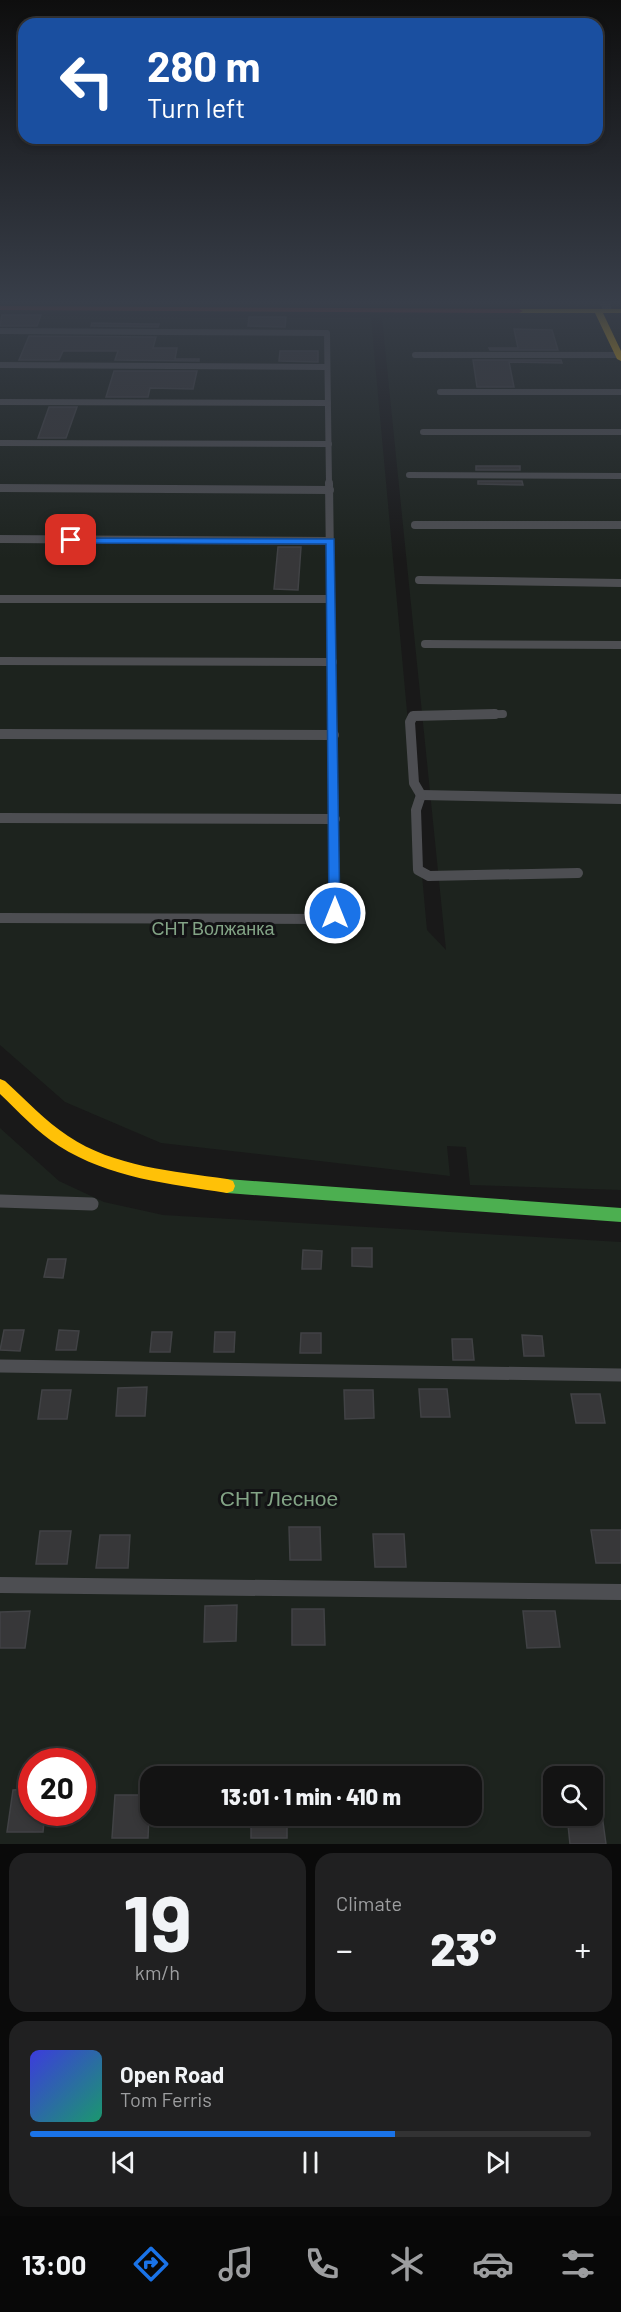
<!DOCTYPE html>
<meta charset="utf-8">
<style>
:root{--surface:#131313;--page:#202021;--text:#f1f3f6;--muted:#9d9ea0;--line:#323233;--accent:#1a73e8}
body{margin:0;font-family:Barlow,sans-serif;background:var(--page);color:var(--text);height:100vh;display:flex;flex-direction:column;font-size:22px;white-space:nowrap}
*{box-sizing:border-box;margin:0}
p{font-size:20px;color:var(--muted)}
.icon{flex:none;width:33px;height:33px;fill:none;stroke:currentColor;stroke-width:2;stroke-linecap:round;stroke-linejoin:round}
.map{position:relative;height:1844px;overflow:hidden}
.panel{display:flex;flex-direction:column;gap:9px;padding:9px;background:#0a0a0a;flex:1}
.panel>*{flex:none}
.top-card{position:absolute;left:18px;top:18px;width:585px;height:126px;border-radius:18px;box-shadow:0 3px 9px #0003,0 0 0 2px var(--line);background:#1a4fa0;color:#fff;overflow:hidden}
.tools{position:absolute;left:543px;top:1766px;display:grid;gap:12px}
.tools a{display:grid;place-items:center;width:60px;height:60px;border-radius:12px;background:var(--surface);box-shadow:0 3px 9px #0003,0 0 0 2px var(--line);font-size:30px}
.speed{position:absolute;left:18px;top:1748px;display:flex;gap:12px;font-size:30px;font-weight:700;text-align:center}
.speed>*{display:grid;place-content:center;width:78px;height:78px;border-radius:50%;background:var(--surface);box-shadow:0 3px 9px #0003,0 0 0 2px var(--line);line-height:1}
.speed .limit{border:9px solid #d22;background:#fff;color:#111}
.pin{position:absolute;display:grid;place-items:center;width:51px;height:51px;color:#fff;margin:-26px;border-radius:12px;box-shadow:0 3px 9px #0006}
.me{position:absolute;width:66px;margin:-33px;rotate:0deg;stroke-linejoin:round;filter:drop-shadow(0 0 4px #0008)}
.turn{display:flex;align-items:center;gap:21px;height:126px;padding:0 30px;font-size:27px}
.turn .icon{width:78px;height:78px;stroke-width:2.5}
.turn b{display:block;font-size:42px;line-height:51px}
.big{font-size:45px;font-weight:800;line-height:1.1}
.panel .tile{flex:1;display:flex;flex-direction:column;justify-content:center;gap:9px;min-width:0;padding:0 21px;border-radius:18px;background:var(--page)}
.panel .dial{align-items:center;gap:0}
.dial b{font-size:78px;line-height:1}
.song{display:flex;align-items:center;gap:18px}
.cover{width:72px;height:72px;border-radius:9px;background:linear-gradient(135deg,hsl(240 70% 55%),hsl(160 70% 35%))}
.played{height:6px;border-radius:3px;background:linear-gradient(90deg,var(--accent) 65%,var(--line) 65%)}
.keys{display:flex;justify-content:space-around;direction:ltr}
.heat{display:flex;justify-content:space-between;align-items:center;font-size:33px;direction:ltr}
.panel .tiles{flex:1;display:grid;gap:9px;grid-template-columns:1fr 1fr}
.tile:last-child{grid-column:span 2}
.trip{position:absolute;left:140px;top:1766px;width:342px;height:60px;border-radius:18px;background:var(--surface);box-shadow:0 3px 9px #0003,0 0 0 2px var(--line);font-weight:800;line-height:60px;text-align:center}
.tab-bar{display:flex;height:96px;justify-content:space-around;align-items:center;background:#080808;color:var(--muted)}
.tab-bar .icon{width:42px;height:42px}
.tab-bar .on{color:var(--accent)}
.tab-bar b{font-size:27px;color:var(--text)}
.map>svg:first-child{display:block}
</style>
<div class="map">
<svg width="621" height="1844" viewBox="0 0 621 1844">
<rect width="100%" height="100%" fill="#191919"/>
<g fill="#1d231e" fill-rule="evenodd">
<path d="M0,301H621V306L0,303Z"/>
<path d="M0,316L371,318L427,930L446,950L382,318L621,320V1190L470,1185L466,1147L447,1146L450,1176L161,1143L65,1102L0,1045Z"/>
<path d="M0,1128L59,1181L104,1202L163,1215L621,1242V1844H0ZM32,1761H82V1812H32ZM150,1776H471V1815H150ZM554,1776H592V1815H554Z"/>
</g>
<g fill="#373739" stroke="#414245" stroke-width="1.5">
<path d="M2,315H41L37,326H0Z"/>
<path d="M249,317H286L285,327L248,326Z"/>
<path d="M92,323L150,324H159L158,327L91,326Z"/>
<path d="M514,329L552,330L558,350H490L489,348H518Z"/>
<path d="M29,336L156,337L153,348H177L175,359H199V361L115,360L118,351H63L59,360H19Z"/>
<path d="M280,351H318V362L279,361Z"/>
<path d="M473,360H561L562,363L509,362L514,387H477Z"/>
<path d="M114,371H197L193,389L150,388L148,397H106Z"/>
<path d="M49,407H77L66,438H38Z"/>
<rect x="476" y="466" width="44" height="4"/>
<path d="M478,481H522L523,485L478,484Z"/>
<path d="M278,547H301L298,590L274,589Z"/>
<path d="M352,1248H372V1267L352,1266Z"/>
<path d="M303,1250L322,1251L321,1269H302Z"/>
<path d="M48,1259H66L63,1278L44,1277Z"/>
<path d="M4,1330H24L20,1351L0,1350Z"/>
<path d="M59,1330L79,1331L76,1350H56Z"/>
<path d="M152,1332H172L170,1352H150Z"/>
<path d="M215,1332H235L234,1352H214Z"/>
<path d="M301,1333H321V1353H300Z"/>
<path d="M522,1335L542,1336L544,1356H524Z"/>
<path d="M452,1339H472L474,1360H453Z"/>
<path d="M147,1387L145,1416H116L118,1388Z"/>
<path d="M419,1389H447L450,1417H421Z"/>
<path d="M42,1390H71L67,1419H38Z"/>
<path d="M344,1390H373L374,1418L345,1419Z"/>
<path d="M571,1394H600L605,1423H576Z"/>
<path d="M289,1527H320L321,1560H290Z"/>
<path d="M591,1530H621V1563H596Z"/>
<path d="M40,1531H71L67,1564H36Z"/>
<path d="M373,1534H404L406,1567H375Z"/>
<path d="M100,1535H130L128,1568H96Z"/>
<path d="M237,1605L236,1641L204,1642L205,1606Z"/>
<path d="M292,1609H324L325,1645H292Z"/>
<path d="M30,1611L25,1648H0V1612Z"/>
<path d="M523,1611H555L560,1647L527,1648Z"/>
<path d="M32,1789V1812H45L43,1832H7L13,1790Z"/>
<path d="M115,1795H150L148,1838H112Z"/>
<rect x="251" y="1815" width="36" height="23"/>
<path d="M567,1815H602L606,1844H570Z"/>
</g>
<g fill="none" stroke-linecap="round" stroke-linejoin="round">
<g stroke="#4d4e52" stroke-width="6">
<path d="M0,331L327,333L329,484"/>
<path d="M415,355H621"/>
<path d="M0,365L327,367"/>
<path d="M440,392H621"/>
<path d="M0,402L328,403"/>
<path d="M423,432H621"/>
<path d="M0,443L329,444"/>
<path d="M409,475L621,476"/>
</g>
<g stroke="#4d4e52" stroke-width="8">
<path d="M329,483L332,716"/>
<path d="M0,488L330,490"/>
<path d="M415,525H621"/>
<path d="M0,539L330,541"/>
<path d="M419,580L621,583"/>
<path d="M0,599H331"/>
<path d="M425,644L621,645"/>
<path d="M0,661L333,662"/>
<path d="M428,716L503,714"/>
</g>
<g stroke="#4d4e52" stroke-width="10">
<path d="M0,734L334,735"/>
<path d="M421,795L416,810L418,870L429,876L578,873"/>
<path d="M421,795L621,799"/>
<path d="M421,795L414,783L410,722L413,716L495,714"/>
<path d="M0,818L335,819"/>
<path d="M0,918L329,919L335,913L332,714"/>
</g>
<g stroke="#4d4e52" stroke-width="13">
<path d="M0,1201L92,1204"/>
<path d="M0,1366L621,1375"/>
</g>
<path stroke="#4d4e52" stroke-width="16" d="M0,1585L621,1592"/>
<path fill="#4d4e52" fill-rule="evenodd" d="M599,301H610L612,313H604Z"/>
<path fill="#4caf50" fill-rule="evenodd" d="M227,1179L621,1208V1222L227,1193L221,1191L219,1186L221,1181Z"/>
<g fill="#ffc107" fill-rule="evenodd">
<path d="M519,309H621V313H603L621,351V361L617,359L595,313H516L515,311Z"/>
<path d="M0,1079L5,1081C26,1100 45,1121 68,1136C114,1167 173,1171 227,1179L233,1181L235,1186L233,1191L227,1193C170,1184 109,1178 59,1146C37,1132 19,1112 0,1094Z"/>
</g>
<path fill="#c62828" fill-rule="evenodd" d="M0,306L519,309L523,311L519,313L0,310Z"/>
</g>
<linearGradient id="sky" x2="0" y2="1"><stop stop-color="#0e0e0e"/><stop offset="0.54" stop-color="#383e49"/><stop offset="1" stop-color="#383e49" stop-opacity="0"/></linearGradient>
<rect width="621" height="559" fill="url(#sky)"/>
<path fill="#1a73e8" stroke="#114b97" stroke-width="1.5" d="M67,538L334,539L340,916L335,918L329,913L326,544L71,543L67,542Z"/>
<g text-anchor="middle" stroke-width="6" stroke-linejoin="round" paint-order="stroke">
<g font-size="18" fill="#83a486" stroke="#131315">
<text x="213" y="935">СНТ Волжанка</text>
</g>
<g font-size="21" fill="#83a486" stroke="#131315">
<text x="279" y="1506">СНТ Лесное</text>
</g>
</g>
</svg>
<div class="tools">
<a><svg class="icon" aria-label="search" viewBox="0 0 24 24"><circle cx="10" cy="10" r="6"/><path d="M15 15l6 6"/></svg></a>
</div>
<div class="speed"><div class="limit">20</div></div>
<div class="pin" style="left:71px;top:540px;background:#d93025"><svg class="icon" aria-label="arrive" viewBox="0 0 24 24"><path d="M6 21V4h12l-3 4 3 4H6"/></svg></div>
<svg class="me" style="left:335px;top:913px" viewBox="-20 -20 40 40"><circle r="17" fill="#1a73e8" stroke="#fff" stroke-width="3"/><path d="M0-11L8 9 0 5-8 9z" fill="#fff"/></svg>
<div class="trip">13:01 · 1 min · 410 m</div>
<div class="top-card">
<div class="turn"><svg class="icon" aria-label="left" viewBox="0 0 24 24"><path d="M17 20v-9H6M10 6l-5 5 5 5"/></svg><div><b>280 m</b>Turn left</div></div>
</div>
</div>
<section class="panel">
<div class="tiles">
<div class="tile dial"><b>19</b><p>km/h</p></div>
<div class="tile"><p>Climate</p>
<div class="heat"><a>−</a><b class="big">23°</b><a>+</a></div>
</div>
<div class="tile">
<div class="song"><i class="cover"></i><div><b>Open Road</b><p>Tom Ferris</p></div></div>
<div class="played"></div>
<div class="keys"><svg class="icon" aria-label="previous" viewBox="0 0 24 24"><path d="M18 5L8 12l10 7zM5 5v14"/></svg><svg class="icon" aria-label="pause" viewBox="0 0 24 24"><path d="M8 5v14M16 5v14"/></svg><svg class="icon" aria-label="next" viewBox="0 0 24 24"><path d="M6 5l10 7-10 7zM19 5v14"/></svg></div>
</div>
</div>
</section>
<nav class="tab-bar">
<b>13:00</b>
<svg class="icon on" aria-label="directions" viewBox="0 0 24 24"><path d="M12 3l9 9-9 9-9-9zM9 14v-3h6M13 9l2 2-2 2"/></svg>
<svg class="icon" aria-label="music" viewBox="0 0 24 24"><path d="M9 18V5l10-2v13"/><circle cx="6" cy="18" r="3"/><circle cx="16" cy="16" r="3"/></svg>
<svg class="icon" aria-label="phone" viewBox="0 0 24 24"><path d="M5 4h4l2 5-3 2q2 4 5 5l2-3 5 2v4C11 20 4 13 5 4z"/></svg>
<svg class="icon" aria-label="climate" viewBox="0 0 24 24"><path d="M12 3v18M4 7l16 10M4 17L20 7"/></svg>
<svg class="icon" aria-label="car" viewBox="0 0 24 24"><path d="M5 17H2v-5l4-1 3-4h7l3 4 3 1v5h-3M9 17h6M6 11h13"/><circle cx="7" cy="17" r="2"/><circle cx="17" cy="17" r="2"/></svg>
<svg class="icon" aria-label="filters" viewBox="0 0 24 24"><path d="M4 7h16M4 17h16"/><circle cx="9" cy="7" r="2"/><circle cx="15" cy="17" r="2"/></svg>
</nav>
